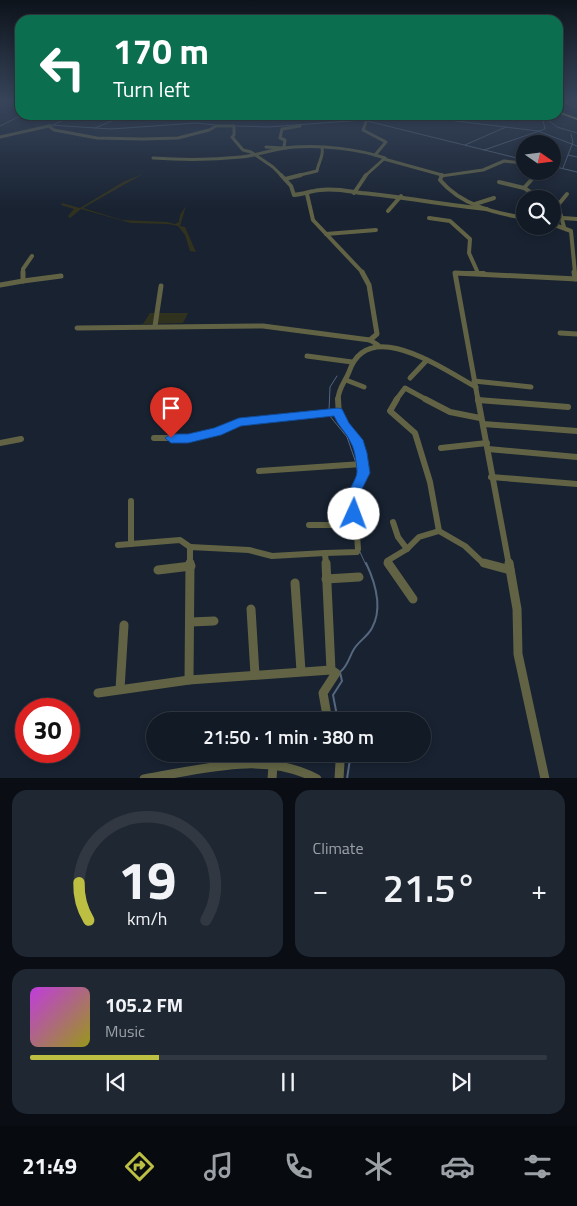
<!DOCTYPE html>
<meta charset="utf-8">
<style>
:root{--surface:#121a25;--page:#1f2732;--text:#f1f3f6;--muted:#9ca1a7;--line:#313842;--accent:#bdbf43}
body{margin:0;font-family:"Titillium Web",sans-serif;background:var(--page);color:var(--text);height:100vh;display:flex;flex-direction:column;font-size:19px;white-space:nowrap}
*{box-sizing:border-box;margin:0}
p{font-size:16px;color:var(--muted)}
.icon{flex:none;width:28px;height:28px;fill:none;stroke:currentColor;stroke-width:2;stroke-linecap:round;stroke-linejoin:round}
.map{position:relative;height:778px;overflow:hidden}
.drawer{display:flex;flex-direction:column;gap:12px;padding:12px;background:#0a0e14;flex:1}
.drawer>*{flex:none}
.guide{position:absolute;left:15px;top:15px;width:548px;height:105px;border-radius:15px;box-shadow:0 2px 8px #0003,0 0 0 1px var(--line);background:#0b6e4f;color:#fff;overflow:hidden}
.needle{width:32px;rotate:104deg}
.buttons{position:absolute;left:516px;top:135px;display:grid;gap:10px}
.buttons a{display:grid;place-items:center;width:45px;height:45px;border-radius:50%;background:var(--surface);box-shadow:0 2px 8px #0003,0 0 0 1px var(--line);font-size:25px}
.speed{position:absolute;left:15px;top:698px;display:flex;gap:10px;font-size:25px;font-weight:700;text-align:center}
.speed>*{display:grid;place-content:center;width:65px;height:65px;border-radius:50%;background:var(--surface);box-shadow:0 2px 8px #0003,0 0 0 1px var(--line);line-height:1}
.speed .limit{border:8px solid #d22;background:#fff;color:#111}
.pin{position:absolute;display:grid;place-items:center;width:42px;height:42px;color:#fff;margin:-51px -21px;border-radius:50% 50% 50% 0;rotate:-45deg;box-shadow:0 0 5px #0007}
.pin .icon{rotate:45deg}
.me{position:absolute;width:55px;margin:-28px;rotate:2deg;stroke-linejoin:round;filter:drop-shadow(0 0 4px #0008)}
.turn{display:flex;align-items:center;gap:18px;height:105px;padding:0 15px;font-size:22px}
.turn .icon{width:65px;height:65px;stroke-width:2.5}
.turn b{display:block;font-size:35px;line-height:42px}
.big{font-size:38px;font-weight:600;line-height:1.1}
.drawer .widget{flex:1;display:flex;flex-direction:column;justify-content:center;gap:8px;min-width:0;padding:0 18px;border-radius:15px;background:var(--page)}
.drawer .dial{align-items:center;gap:0}
.dial svg{height:130px;overflow:visible;fill:none;stroke:var(--line);stroke-width:7;stroke-linecap:round;text-anchor:middle}
.dial text{fill:var(--text);stroke:none}
.song{display:flex;align-items:center;gap:15px}
.cover{width:60px;height:60px;border-radius:8px;background:linear-gradient(135deg,hsl(290 70% 55%),hsl(60 70% 35%))}
.played{height:5px;border-radius:2px;background:linear-gradient(90deg,var(--accent) 25%,var(--line) 25%)}
.keys{display:flex;justify-content:space-around;direction:ltr}
.heat{display:flex;justify-content:space-between;align-items:center;font-size:28px;direction:ltr}
.drawer .tiles{flex:1;display:grid;gap:12px;grid-template-columns:1fr 1fr}
.widget:last-child{grid-column:span 2}
.trip{position:absolute;left:146px;top:712px;width:285px;height:50px;border-radius:25px;background:var(--surface);box-shadow:0 2px 8px #0003,0 0 0 1px var(--line);font-weight:600;line-height:50px;text-align:center}
.tab-bar{display:flex;height:80px;justify-content:space-around;align-items:center;background:#070a0f;color:var(--muted)}
.tab-bar .icon{width:35px;height:35px}
.tab-bar .selected{color:var(--accent)}
.tab-bar b{font-size:22px;color:var(--text)}
.map>svg:first-child{display:block}
</style>
<div class="map">
<svg width="577" height="779" viewBox="0 0 577 779">
<rect width="100%" height="100%" fill="#182231"/>
<g fill="#31321e">
<path d="M143,174L83,208L122,220L167,222L175,224L179,222L180,215L186,206L180,226L185,227L196,252L190,251L185,235L178,226L168,224L131,223L81,209L70,218L68,216L74,209L61,205L62,203L80,208L123,182Z"/>
<path d="M150,313H188L183,323L143,324Z"/>
</g>
<g fill="none" stroke-linecap="round" stroke-linejoin="round">
<g stroke="#55667f" stroke-width="1">
<path d="M558,102L564,101"/>
<path d="M562,102L577,107"/>
<path d="M434,115L456,121L538,131L577,146"/>
<path d="M484,115L543,120"/>
<path d="M541,115L557,127L577,133"/>
<path d="M364,120L378,115"/>
<path d="M49,125L111,129L196,123L215,125"/>
<path d="M53,125L73,115"/>
<path d="M0,126L22,115"/>
<path d="M236,126L268,127L363,120L525,160"/>
<path d="M95,128L126,115"/>
<path d="M542,144L545,136"/>
<path d="M465,145L506,127"/>
<path d="M484,150L545,129L543,120H546"/>
<path d="M568,155L577,157"/>
<path d="M552,166L577,172"/>
<path d="M563,168L573,142L571,134"/>
<path d="M329,411L330,387L337,376"/>
<path d="M329,415L347,437L356,463"/>
<path d="M357,467L358,477"/>
<path d="M351,492L352,523"/>
<path d="M351,527L354,540"/>
<path d="M360,552L366,565"/>
</g>
<g stroke="#55667f" stroke-width="2">
<path d="M338,721L333,695L342,681L340,672C348,666 349,657 354,649C359,641 368,636 372,628C383,608 375,582 366,563"/>
<path d="M347,779L350,759L348,754"/>
</g>
<g stroke="#616344" stroke-width="3">
<path d="M366,122L363,130L386,142L375,155"/>
<path d="M0,137L49,126L54,130L97,138L143,139L178,138L209,130L216,126H234V135L232,137L243,150L251,152L273,167L282,176"/>
<path d="M266,147L283,148"/>
<path d="M286,148L284,147L285,140L280,138L282,129L300,126"/>
<path d="M153,158C182,160 212,160 241,157C259,155 277,148 294,147C323,145 358,149 385,158L365,176"/>
<path d="M384,159L442,175"/>
<path d="M296,176L317,171C318,163 324,156 322,148"/>
<path d="M441,176L483,170L504,161L523,163"/>
</g>
<g stroke="#616344" stroke-width="4">
<path d="M281,175L291,186L294,195C303,194 311,191 320,190C334,188 348,191 362,193C404,197 445,205 487,209"/>
<path d="M442,175L440,180C461,205 494,213 525,218"/>
<path d="M285,179L301,175"/>
<path d="M499,182L524,188"/>
<path d="M354,193L366,175"/>
<path d="M307,194L313,220L363,273"/>
<path d="M530,199L529,191L524,188L532,179"/>
<path d="M475,204L494,198"/>
<path d="M388,211L401,196"/>
<path d="M429,218L450,221L470,239L469,253L478,273"/>
<path d="M563,218L577,219"/>
<path d="M552,224L571,231L575,273"/>
<path d="M564,227L558,205L567,194"/>
<path d="M326,234L376,230"/>
<path d="M23,273V269L32,256"/>
<path d="M455,273H484"/>
</g>
<g stroke="#616344" stroke-width="5">
<path d="M362,272L369,285L377,334L370,340"/>
<path d="M574,272L575,279"/>
<path d="M23,281L61,276"/>
<path d="M0,285L23,281V272"/>
<path d="M155,326L161,286"/>
<path d="M77,328L263,326L370,340L378,345L375,347"/>
<path d="M560,333L577,334"/>
<path d="M307,356L352,362"/>
<path d="M410,378L427,360"/>
<path d="M346,380L364,387"/>
<path d="M474,381L531,387"/>
<path d="M338,400C338,389 345,382 349,372C368,315 444,370 476,387"/>
<path d="M396,400L405,388L427,400"/>
<path d="M478,400L455,273L577,279"/>
</g>
<g stroke="#616344" stroke-width="6">
<path d="M397,399L390,411L415,433L430,482L439,531"/>
<path d="M425,399L450,412L480,418"/>
<path d="M478,399L509,565"/>
<path d="M478,400L568,407"/>
<path d="M483,424L577,431"/>
<path d="M154,438H188L217,432L239,422L338,412"/>
<path d="M0,443L21,439"/>
<path d="M441,448L487,443"/>
<path d="M488,449L577,457"/>
<path d="M259,471L362,464"/>
<path d="M491,477L577,484"/>
<path d="M131,501V544"/>
<path d="M393,522L398,537L407,549L419,537L439,531L465,546L483,563L489,565"/>
<path d="M309,525H355"/>
<path d="M118,545L180,540L190,547"/>
<path d="M325,553L357,552L358,549L354,493L364,473L357,440L339,416L338,399"/>
<path d="M190,565V547L249,550L272,556L325,553L326,565"/>
<path d="M388,565L387,561L407,549"/>
</g>
<g stroke="#616344" stroke-width="9">
<path d="M326,563L331,670"/>
<path d="M388,563L413,599"/>
<path d="M484,563L510,570"/>
<path d="M509,563L517,609L518,654L545,779"/>
<path d="M158,570L191,566"/>
<path d="M326,579L359,577"/>
<path d="M295,583L301,671"/>
<path d="M251,609L255,675"/>
<path d="M191,622L214,621"/>
<path d="M189,680L190,563"/>
<path d="M120,689L124,625"/>
<path d="M98,693L189,680L331,670L336,673L323,693L328,721"/>
<path d="M337,754L340,762L339,779"/>
<path d="M144,779C199,770 265,750 317,779"/>
<path d="M272,779L273,765"/>
</g>
<path fill="#a2a561" fill-rule="evenodd" d="M558,111L577,118V120L558,113Z"/>
</g>
<linearGradient id="sky" x2="0" y2="1"><stop stop-color="#0d131b"/><stop offset="0.48" stop-color="#37445a"/><stop offset="1" stop-color="#37445a" stop-opacity="0"/></linearGradient>
<rect width="577" height="210" fill="url(#sky)"/>
<path fill="#1a73e8" stroke="#114b97" d="M338,408L342,409L349,423L363,440L367,453L370,473L360,493L362,514L359,518L354,520L350,518C338,496 358,483 357,470C356,461 355,450 351,443C347,433 338,426 334,416L241,426L221,435L188,443H171L165,438L171,434H188L214,428L239,418Z"/>
</svg>
<div class="buttons">
<a><svg class="needle" viewBox="-14 -14 28 28"><path d="M0-13l5 13h-10z" fill="#e53935"/><path d="M0 13l5-13h-10z" fill="#9ca1a7"/></svg></a>
<a><svg class="icon" aria-label="search" viewBox="0 0 24 24"><circle cx="10" cy="10" r="6"/><path d="M15 15l6 6"/></svg></a>
</div>
<div class="speed"><div class="limit">30</div></div>
<div class="pin" style="left:171px;top:438px;background:#d93025"><svg class="icon" aria-label="arrive" viewBox="0 0 24 24"><path d="M6 21V4h12l-3 4 3 4H6"/></svg></div>
<svg class="me" style="left:354px;top:514px" viewBox="-20 -20 40 40"><circle r="19" fill="#fff"/><path d="M0-13L10 11 0 6-10 11z" fill="#1a73e8"/></svg>
<div class="trip">21:50 · 1 min · 380 m</div>
<div class="guide">
<div class="turn"><svg class="icon" aria-label="left" viewBox="0 0 24 24"><path d="M17 20v-9H6M10 6l-5 5 5 5"/></svg><div><b>170 m</b>Turn left</div></div>
</div>
</div>
<section class="drawer">
<div class="tiles">
<div class="widget dial"><svg viewBox="0 0 100 80">
<path d="M14 69A42 42 0 1 1 86 69"/>
<path d="M14 69A42 42 0 0 1 8 46" stroke="#bdbf43"/>
<text x="50" y="56" font-size="32" font-weight="700">19</text>
<text x="50" y="72" font-size="11">km/h</text>
</svg></div>
<div class="widget"><p>Climate</p>
<div class="heat"><a>−</a><b class="big">21.5°</b><a>+</a></div>
</div>
<div class="widget">
<div class="song"><i class="cover"></i><div><b>105.2 FM</b><p>Music</p></div></div>
<div class="played"></div>
<div class="keys"><svg class="icon" aria-label="previous" viewBox="0 0 24 24"><path d="M18 5L8 12l10 7zM5 5v14"/></svg><svg class="icon" aria-label="pause" viewBox="0 0 24 24"><path d="M8 5v14M16 5v14"/></svg><svg class="icon" aria-label="next" viewBox="0 0 24 24"><path d="M6 5l10 7-10 7zM19 5v14"/></svg></div>
</div>
</div>
</section>
<nav class="tab-bar">
<b>21:49</b>
<svg class="icon selected" aria-label="directions" viewBox="0 0 24 24"><path d="M12 3l9 9-9 9-9-9zM9 14v-3h6M13 9l2 2-2 2"/></svg>
<svg class="icon" aria-label="music" viewBox="0 0 24 24"><path d="M9 18V5l10-2v13"/><circle cx="6" cy="18" r="3"/><circle cx="16" cy="16" r="3"/></svg>
<svg class="icon" aria-label="phone" viewBox="0 0 24 24"><path d="M5 4h4l2 5-3 2q2 4 5 5l2-3 5 2v4C11 20 4 13 5 4z"/></svg>
<svg class="icon" aria-label="climate" viewBox="0 0 24 24"><path d="M12 3v18M4 7l16 10M4 17L20 7"/></svg>
<svg class="icon" aria-label="car" viewBox="0 0 24 24"><path d="M5 17H2v-5l4-1 3-4h7l3 4 3 1v5h-3M9 17h6M6 11h13"/><circle cx="7" cy="17" r="2"/><circle cx="17" cy="17" r="2"/></svg>
<svg class="icon" aria-label="filters" viewBox="0 0 24 24"><path d="M4 7h16M4 17h16"/><circle cx="9" cy="7" r="2"/><circle cx="15" cy="17" r="2"/></svg>
</nav>
